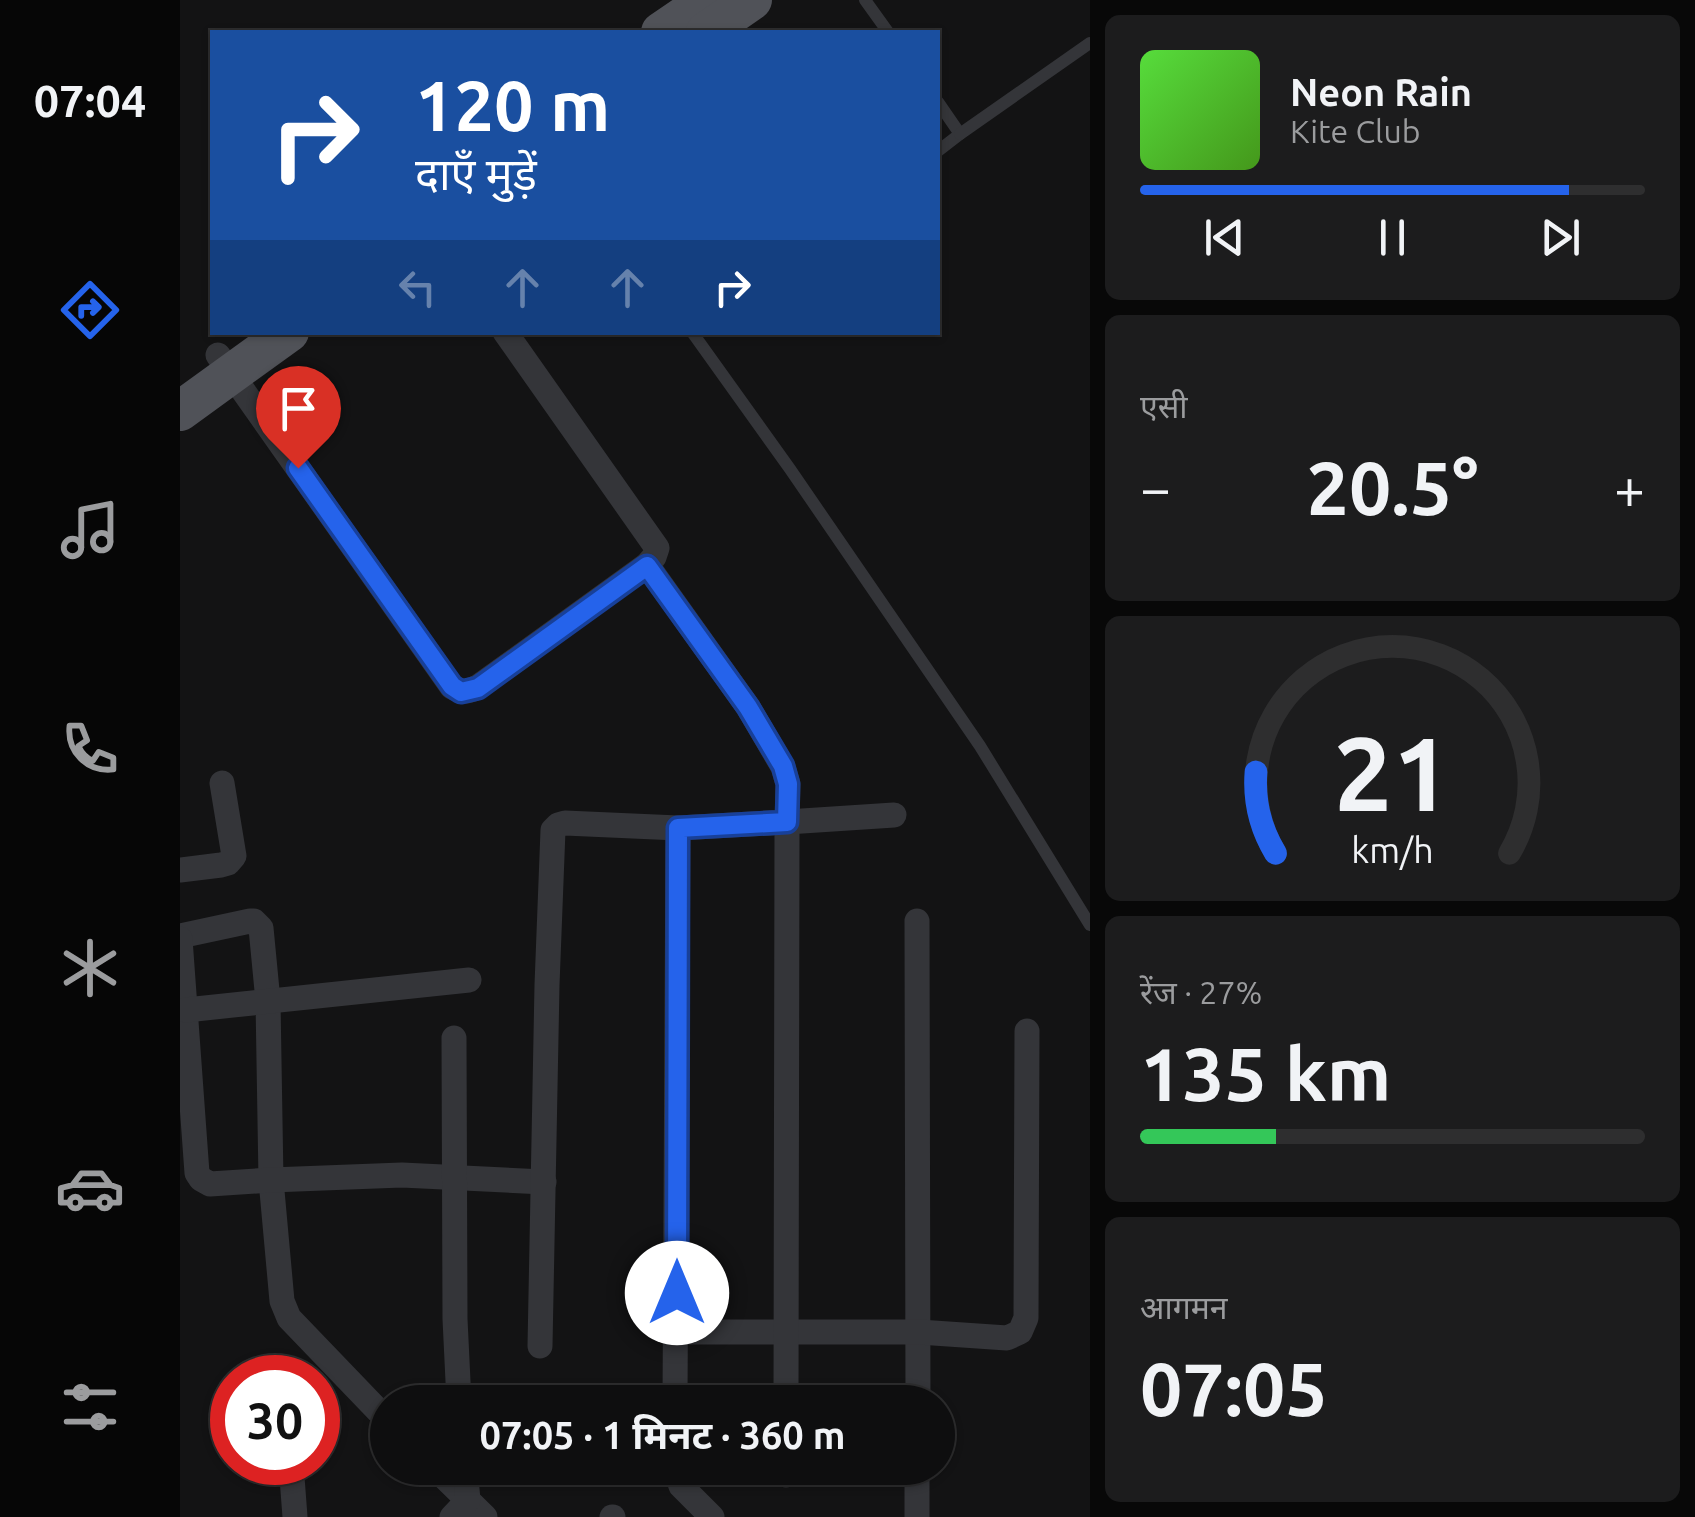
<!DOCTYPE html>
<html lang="hi">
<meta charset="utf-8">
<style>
:root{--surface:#0e0e0f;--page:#1c1c1d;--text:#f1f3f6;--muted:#9b9c9e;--line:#2e2e2f;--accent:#2563eb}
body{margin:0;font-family:Ubuntu,"Noto Sans Devanagari",sans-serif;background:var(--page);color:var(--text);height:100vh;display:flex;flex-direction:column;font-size:38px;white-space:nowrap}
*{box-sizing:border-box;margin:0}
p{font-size:32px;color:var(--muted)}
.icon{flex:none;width:55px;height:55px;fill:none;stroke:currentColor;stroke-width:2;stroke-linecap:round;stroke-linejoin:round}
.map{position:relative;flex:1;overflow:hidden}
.panel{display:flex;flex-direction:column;gap:15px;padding:15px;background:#080808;width:605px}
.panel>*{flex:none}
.guide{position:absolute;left:30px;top:30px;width:730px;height:305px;border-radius:0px;box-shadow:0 2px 8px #0004,0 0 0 2px var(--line);background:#1a4fa0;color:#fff;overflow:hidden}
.speed{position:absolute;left:30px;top:1355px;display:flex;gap:20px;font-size:50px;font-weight:700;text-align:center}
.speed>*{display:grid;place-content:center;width:130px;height:130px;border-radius:50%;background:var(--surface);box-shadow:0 2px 8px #0004,0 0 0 2px var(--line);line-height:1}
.speed .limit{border:15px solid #d22;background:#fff;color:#111}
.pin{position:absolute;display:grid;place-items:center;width:85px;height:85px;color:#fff;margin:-102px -42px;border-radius:50% 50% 50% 0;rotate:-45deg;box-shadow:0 0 10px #0007}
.pin .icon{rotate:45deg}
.me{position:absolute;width:110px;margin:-55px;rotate:0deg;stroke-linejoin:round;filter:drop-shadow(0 0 8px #0008)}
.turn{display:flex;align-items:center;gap:35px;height:210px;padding:0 40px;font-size:45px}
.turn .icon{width:130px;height:130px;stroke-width:2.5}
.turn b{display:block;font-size:70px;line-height:85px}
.lanes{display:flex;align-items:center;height:95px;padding:0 40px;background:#0003;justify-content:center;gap:50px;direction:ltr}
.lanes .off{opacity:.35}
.big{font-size:75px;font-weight:700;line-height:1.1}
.panel .card{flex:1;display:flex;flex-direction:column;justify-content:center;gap:15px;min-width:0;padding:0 35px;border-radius:15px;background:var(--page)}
.panel .dial{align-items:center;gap:0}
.dial svg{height:260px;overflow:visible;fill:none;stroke:var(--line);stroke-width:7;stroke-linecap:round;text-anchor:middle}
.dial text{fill:var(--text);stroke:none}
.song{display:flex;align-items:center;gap:30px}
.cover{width:120px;height:120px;border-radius:15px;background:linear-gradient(135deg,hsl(110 70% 55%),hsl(100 70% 35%))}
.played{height:10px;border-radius:5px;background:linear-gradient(90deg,var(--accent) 85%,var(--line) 85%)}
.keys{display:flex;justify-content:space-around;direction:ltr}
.heat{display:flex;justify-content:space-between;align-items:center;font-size:55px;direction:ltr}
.charge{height:15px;border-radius:8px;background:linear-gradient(90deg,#34c759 27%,var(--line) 0)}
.trip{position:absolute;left:190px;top:1385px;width:585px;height:100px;border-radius:50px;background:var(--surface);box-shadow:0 2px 8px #0004,0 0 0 2px var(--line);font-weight:700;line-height:100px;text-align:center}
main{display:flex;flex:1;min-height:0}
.dock{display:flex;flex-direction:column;width:180px;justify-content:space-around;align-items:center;background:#060606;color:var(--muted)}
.dock .icon{width:70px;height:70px}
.dock .current{color:var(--accent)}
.dock b{font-size:45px;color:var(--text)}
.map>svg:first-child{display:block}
</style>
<main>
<nav class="dock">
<b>07:04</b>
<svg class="icon current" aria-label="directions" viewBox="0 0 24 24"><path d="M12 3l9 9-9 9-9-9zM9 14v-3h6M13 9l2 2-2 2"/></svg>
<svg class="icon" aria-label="music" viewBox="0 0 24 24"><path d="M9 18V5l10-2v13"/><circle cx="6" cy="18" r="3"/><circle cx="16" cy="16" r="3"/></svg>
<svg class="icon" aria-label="phone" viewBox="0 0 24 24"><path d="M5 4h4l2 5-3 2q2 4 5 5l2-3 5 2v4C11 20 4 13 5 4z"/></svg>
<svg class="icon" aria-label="climate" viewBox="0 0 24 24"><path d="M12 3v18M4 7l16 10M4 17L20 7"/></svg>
<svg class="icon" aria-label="car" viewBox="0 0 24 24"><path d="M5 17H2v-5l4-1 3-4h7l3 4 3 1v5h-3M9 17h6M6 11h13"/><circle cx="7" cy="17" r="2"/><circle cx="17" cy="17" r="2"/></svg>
<svg class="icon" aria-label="filters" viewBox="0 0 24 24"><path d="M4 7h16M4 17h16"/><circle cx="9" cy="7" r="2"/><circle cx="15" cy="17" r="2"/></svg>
</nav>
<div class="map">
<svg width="910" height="1517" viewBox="0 0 910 1517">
<rect width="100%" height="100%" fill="#131314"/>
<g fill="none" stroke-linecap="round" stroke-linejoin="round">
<g stroke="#343539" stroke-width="12">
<path d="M685,0L708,32"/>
<path d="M758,102L780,134L758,151"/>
<path d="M780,134L910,43"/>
<path d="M512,332L610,469L800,746L910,925"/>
</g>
<g stroke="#343539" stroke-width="25">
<path d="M38,355L272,687C283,693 287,692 298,687L467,565L474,557L477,548L325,332"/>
<path d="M0,870L41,865L48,863L54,856L42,783"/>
<path d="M737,921L738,1402"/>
<path d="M0,936L70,921H74L81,928L88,1001L91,1180L102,1301L109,1318L208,1421"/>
<path d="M0,939L17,1173L21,1179L30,1184L91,1180L222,1175L364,1182"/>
<path d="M6,1010L289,980"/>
<path d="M274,1038L275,1319L279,1402"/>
<path d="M497,1332H739L827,1338L840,1332L846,1318L847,1031"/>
<path d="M360,1346L367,985L373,830L378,825L385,823L498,828L607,822L608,784L603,767L568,707L467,565"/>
<path d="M495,1402L498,828"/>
<path d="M606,1402L607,822L714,815"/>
<path d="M111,1464L115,1517"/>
<path d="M255,1468L305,1517"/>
<path d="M495,1468L501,1486L532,1517"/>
<path d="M737,1468V1517"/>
<path d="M606,1475V1468"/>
<path d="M272,1517L288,1500L285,1468"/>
<path d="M432,1517H433"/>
</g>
<g stroke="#505258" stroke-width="40">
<path d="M481,32L528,0"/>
<path d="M526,32L572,0"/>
<path d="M0,411L109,332"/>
</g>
</g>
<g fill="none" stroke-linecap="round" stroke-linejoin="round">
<g stroke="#184099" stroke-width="25">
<path id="route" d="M118,468L272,686L281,692L298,688L467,566L568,707L603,766L608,784L607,822L498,828L497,1293"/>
</g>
<use href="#route" stroke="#2563eb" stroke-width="18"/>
</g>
</svg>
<div class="speed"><div class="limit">30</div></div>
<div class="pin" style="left:118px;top:468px;background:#d93025"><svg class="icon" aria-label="arrive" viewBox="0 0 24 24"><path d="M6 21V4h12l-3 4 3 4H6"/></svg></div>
<svg class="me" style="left:497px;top:1293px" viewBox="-20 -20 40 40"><circle r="19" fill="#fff"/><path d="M0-13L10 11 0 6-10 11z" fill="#2563eb"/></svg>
<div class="trip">07:05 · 1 मिनट · 360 m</div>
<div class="guide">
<div class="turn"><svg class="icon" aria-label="right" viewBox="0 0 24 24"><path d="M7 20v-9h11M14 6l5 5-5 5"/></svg><div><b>120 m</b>दाएँ मुड़ें</div></div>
<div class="lanes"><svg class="icon off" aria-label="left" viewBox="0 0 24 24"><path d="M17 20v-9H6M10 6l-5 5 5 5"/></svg><svg class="icon off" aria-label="ahead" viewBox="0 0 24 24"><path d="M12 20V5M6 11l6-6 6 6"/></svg><svg class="icon off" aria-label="ahead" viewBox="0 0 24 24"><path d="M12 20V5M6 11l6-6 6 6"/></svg><svg class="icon" aria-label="right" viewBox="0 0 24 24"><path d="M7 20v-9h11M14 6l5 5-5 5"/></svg></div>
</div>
</div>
<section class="panel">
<div class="card">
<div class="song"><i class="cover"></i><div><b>Neon Rain</b><p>Kite Club</p></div></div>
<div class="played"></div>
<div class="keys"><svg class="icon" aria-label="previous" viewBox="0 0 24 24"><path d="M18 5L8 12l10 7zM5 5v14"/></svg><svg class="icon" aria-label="pause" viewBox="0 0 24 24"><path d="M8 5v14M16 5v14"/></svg><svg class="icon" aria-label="next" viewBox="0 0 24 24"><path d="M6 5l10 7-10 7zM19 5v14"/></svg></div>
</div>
<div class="card"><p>एसी</p>
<div class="heat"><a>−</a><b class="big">20.5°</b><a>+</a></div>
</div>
<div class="card dial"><svg viewBox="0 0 100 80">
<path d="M14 69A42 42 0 1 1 86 69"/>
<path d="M14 69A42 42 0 0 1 8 44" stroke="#2563eb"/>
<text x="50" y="56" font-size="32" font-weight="700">21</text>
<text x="50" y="72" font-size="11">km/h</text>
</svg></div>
<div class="card"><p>रेंज · 27%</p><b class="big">135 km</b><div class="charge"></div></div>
<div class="card"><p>आगमन</p><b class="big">07:05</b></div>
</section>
</main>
